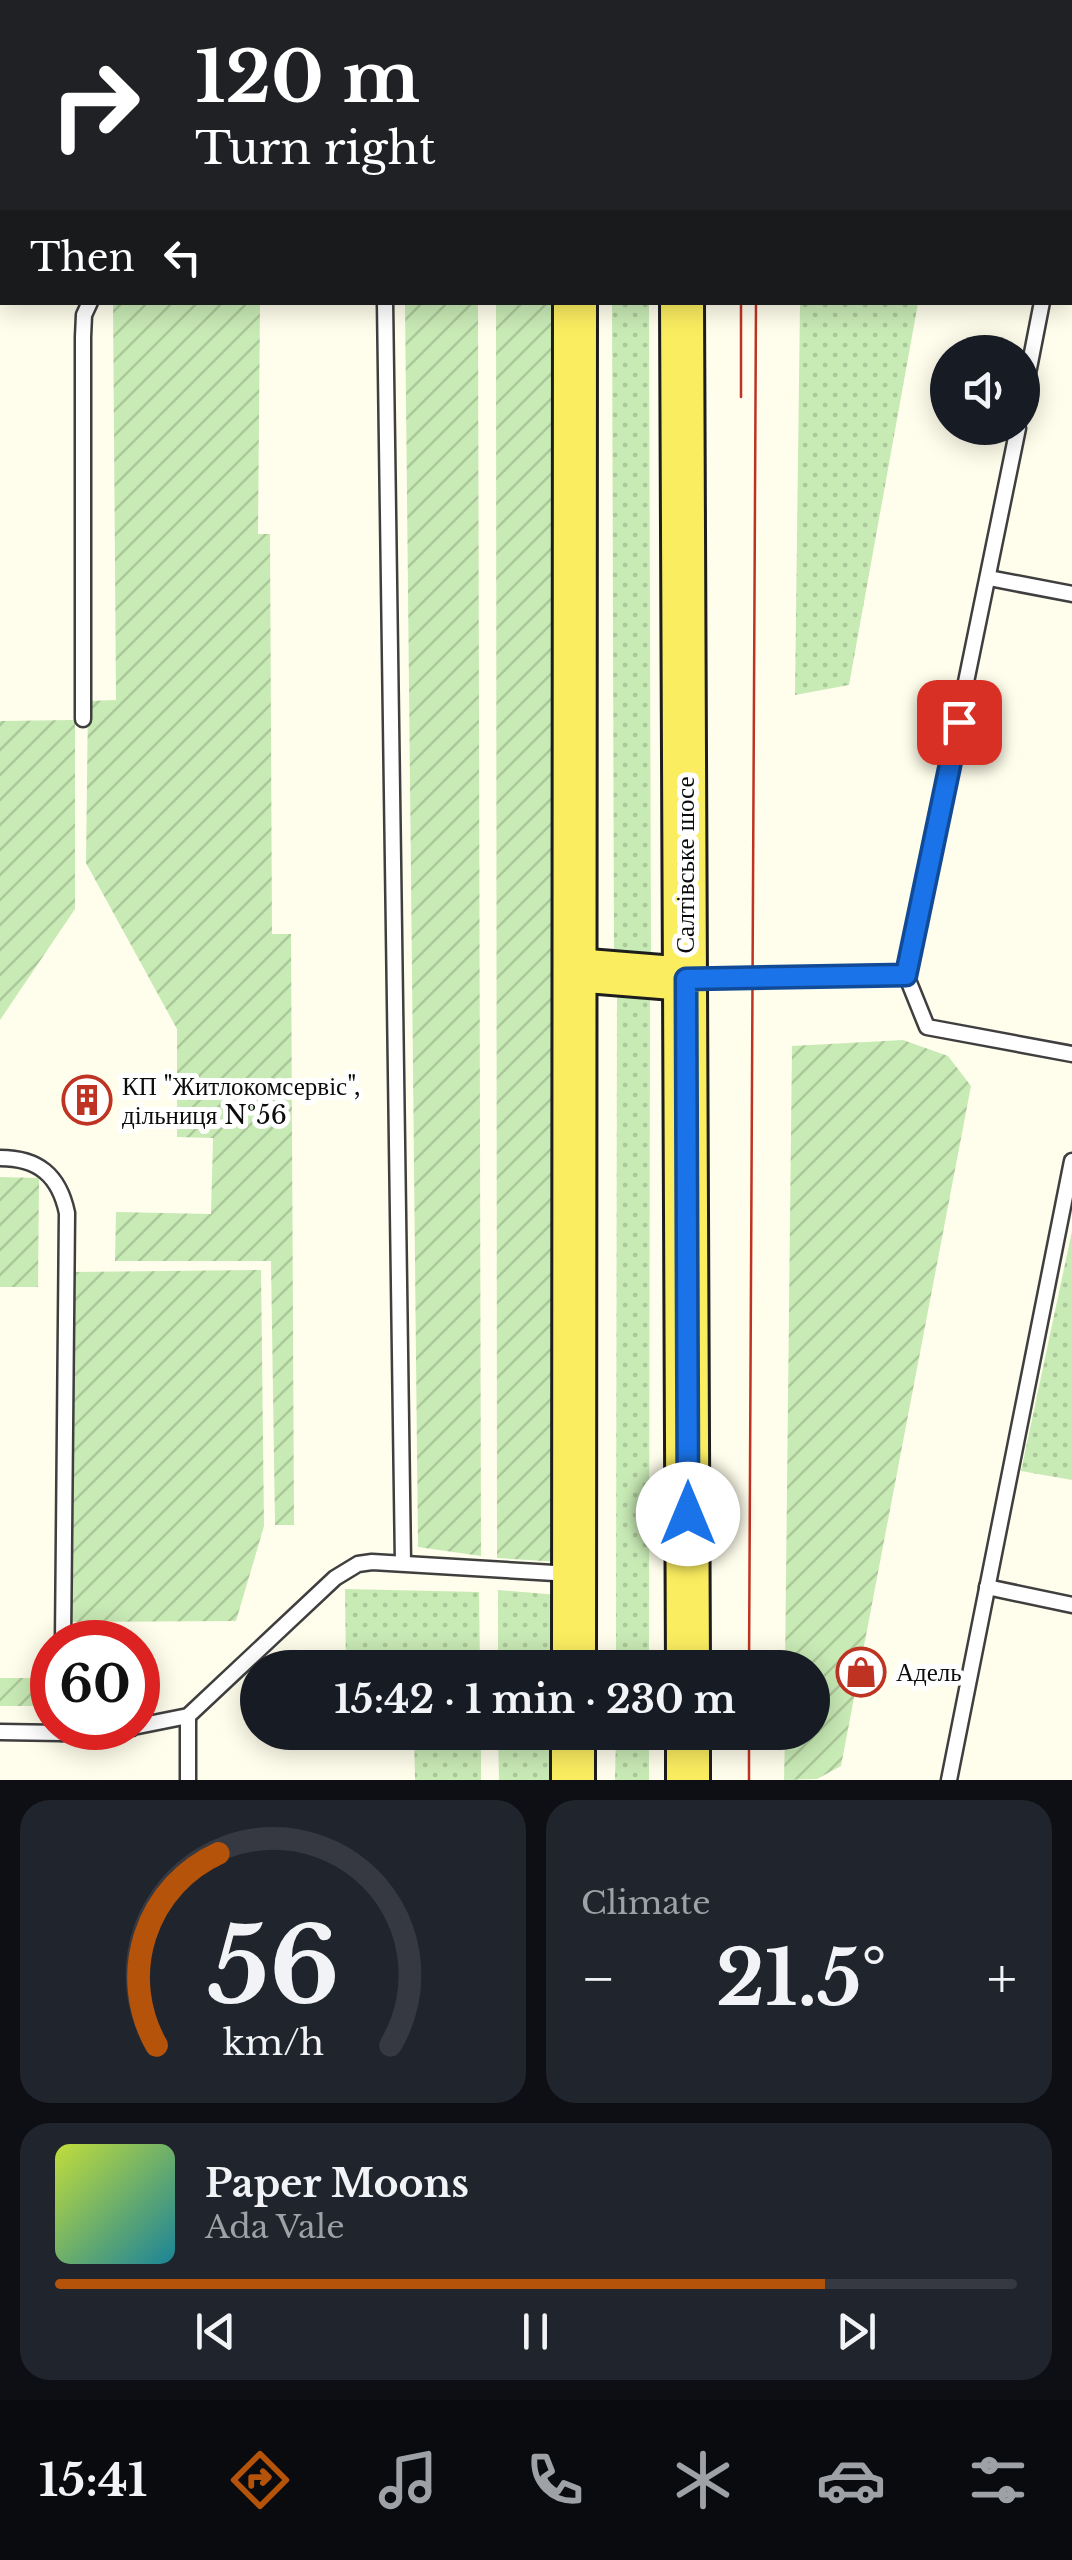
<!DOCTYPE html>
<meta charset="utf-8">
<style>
:root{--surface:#171b24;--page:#20242c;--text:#f1f3f6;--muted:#9ea1a6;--line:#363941;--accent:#b45309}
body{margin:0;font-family:"Libre Baskerville",serif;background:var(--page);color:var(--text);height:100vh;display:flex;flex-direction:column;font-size:38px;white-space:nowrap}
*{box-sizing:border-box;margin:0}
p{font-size:32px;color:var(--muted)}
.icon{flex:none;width:55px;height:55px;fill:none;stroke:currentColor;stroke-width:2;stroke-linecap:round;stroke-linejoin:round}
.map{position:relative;height:1780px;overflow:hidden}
.sheet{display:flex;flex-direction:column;gap:20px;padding:20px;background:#0d0f14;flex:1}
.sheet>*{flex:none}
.hud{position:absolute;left:0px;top:0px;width:1072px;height:305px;box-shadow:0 5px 25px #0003;background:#202124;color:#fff;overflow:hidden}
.buttons{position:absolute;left:930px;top:335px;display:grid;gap:20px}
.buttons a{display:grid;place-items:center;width:110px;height:110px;border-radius:50%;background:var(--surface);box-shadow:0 5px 25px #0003;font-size:50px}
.speed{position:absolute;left:30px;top:1620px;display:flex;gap:20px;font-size:50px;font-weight:700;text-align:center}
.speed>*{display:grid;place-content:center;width:130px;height:130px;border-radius:50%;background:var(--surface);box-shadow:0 5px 25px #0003;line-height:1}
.speed .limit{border:15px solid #d22;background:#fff;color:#111}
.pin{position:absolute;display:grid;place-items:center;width:85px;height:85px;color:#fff;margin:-42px;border-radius:20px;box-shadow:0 5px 15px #0006}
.me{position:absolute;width:110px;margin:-55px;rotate:0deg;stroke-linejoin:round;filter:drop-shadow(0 0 8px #0008)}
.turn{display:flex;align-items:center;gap:35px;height:210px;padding:0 30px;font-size:45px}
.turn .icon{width:130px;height:130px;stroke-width:2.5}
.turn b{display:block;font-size:70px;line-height:85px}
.then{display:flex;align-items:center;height:95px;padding:0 30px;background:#0003;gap:20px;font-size:38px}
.big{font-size:75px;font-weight:800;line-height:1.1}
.sheet .card{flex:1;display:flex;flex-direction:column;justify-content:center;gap:15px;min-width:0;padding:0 35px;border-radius:30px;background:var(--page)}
.sheet .dial{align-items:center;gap:0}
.dial svg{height:260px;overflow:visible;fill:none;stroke:var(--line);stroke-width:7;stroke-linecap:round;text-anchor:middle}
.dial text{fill:var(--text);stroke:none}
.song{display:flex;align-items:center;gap:30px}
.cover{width:120px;height:120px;border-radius:15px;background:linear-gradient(135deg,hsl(70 70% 55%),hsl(190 70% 35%))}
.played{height:10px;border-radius:5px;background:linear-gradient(90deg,var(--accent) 80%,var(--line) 80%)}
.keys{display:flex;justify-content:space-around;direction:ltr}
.heat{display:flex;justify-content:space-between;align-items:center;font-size:55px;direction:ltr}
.sheet .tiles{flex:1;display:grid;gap:20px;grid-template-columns:1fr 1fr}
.card:last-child{grid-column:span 2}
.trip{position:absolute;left:240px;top:1650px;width:590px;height:100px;border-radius:50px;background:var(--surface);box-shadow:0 5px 25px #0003;font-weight:800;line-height:100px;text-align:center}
.tab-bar{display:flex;height:160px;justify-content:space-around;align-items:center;background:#090b0e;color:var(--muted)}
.tab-bar .icon{width:70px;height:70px}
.tab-bar .active{color:var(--accent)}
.tab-bar b{font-size:45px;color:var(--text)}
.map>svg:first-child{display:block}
</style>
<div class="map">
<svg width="1072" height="1780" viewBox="0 0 1072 1780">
<defs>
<pattern id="grass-dots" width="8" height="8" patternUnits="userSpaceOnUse" patternTransform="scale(2.5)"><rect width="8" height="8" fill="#c8eab5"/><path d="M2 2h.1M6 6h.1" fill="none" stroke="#abc89a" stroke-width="1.8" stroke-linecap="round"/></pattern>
<pattern id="garden-furrows" width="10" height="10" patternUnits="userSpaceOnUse" patternTransform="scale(2.5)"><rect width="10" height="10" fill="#c8eab5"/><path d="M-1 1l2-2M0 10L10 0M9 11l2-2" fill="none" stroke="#abc89a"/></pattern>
</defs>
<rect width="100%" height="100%" fill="#fffeec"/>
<g fill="url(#grass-dots)">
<path d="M612,303H649L651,959L614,952Z"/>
<path d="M800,303H918L849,685L795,695Z"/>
<path d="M617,987L650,991L649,1667L616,1668Z"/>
<path d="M1072,1231V1480L1021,1471Z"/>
<path d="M345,1589L479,1592L480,1667H346Z"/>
<path d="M498,1590L558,1595V1667H498Z"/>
<path d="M347,1733H481V1780H415L414,1735Z"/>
<path d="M498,1733H558L559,1780H499Z"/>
<path d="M616,1733H649V1780H615Z"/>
</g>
<g fill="url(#garden-furrows)">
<path d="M113,303H260L258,534H270L272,934H291L294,1525H275L271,1261H115L116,1212L211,1214L213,1138L177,1137V1029L86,863L88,701L116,700Z"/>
<path d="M405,303H478L481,1556L418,1547Z"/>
<path d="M496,303H553L559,1562L497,1558Z"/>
<path d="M75,720V909L0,1020V721Z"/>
<path d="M903,1040L948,1056L971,1086L841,1766L817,1779L784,1780L785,1733L812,1732V1668L785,1667L792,1046Z"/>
<path d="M0,1177L39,1178L38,1287H0Z"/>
<path d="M261,1270L264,1526L236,1621L70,1622L72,1272Z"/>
<rect x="0" y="1678" width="51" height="28"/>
</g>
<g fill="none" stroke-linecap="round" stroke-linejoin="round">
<g stroke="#3f3f3f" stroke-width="19">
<g id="lane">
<path d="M0,17L2,19"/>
<path d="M1070,155L1072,144"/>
<path d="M385,302L403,1563"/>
<path d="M1022,404L1042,302"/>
<path d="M989,578L1072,594"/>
<path d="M83,719V337L84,315L90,302"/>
<path d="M906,975L927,1027L1072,1054"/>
<path d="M692,979L906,975L1018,428"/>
<path d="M0,1158C38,1158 59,1175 67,1213L63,1642"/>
<path d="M987,1587L1072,1605"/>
<path d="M188,1716V1780"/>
<path d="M138,1726L188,1716L335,1578L358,1564L372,1562L571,1574"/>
<path d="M0,1732L62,1733V1728"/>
<path d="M62,1733L132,1728"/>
<path d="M949,1780L1072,1161"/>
</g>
</g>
<g stroke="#1d1d1d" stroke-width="48">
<g id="primary">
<path d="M575,0V2"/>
<path d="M680,0V2"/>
<path d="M682,302L688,1668"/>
<path d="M575,970L686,979"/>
<path d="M574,1668L575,302"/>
<path d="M688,1732V1780"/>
<path d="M573,1780V1732"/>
</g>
</g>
<use href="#lane" stroke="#fff" stroke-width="14"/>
<use href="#primary" stroke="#fbed60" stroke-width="42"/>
<g stroke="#bf3322" stroke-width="2.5">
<path d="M742,2V0"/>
<path d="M758,2V0"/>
<path d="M741,397V302"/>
<path d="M749,1668L756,302"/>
<path d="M749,1780V1732"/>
</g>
</g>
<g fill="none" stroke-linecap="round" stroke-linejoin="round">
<g stroke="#114b97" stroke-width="25">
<path id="route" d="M688,1514L686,979L906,975L959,722"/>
</g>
<use href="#route" stroke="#1a73e8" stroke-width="18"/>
</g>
<defs>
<g id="building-ring" transform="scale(2.5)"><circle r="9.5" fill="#fff" stroke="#bf3322" stroke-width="1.5"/><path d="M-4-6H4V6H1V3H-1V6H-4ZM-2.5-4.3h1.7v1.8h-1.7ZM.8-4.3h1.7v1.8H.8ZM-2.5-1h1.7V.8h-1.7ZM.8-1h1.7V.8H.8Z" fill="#bf3322"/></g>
<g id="shop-ring" transform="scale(2.5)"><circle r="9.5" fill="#fff" stroke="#bf3322" stroke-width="1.5"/><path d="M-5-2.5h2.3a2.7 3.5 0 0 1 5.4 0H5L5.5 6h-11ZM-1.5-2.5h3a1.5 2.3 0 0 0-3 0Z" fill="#bf3322"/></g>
</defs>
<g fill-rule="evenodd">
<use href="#building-ring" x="87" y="1100"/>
<use href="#shop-ring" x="861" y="1672"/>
</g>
<g text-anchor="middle" stroke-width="10" stroke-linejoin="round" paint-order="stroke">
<g font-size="25" fill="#0c0c0c" stroke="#fff">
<text transform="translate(685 865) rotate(-90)" y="9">Салтівське шосе</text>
</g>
<g font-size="25" fill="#0c0c0c" stroke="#fff" text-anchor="start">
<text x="122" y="1095">КП "Житлокомсервіс",<tspan x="122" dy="29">дільниця №56</tspan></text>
<text x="896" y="1681">Адель</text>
</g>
</g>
</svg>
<div class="buttons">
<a><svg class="icon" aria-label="sound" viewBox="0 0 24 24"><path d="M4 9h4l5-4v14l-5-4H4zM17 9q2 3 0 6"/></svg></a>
</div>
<div class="speed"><div class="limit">60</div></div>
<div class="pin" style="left:959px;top:722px;background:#d93025"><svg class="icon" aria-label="arrive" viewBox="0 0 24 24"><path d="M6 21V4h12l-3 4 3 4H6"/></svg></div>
<svg class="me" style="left:688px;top:1514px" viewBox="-20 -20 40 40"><circle r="19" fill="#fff"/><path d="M0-13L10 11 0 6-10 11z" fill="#1a73e8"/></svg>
<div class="trip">15:42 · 1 min · 230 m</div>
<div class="hud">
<div class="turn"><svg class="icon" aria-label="right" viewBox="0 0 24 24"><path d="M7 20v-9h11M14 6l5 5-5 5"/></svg><div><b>120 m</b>Turn right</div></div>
<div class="then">Then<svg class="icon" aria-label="left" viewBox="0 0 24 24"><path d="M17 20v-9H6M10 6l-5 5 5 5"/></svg></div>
</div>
</div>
<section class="sheet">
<div class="tiles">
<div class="card dial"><svg viewBox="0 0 100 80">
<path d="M14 69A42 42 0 1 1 86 69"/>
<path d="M14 69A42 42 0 0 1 33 10" stroke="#b45309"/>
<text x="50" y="56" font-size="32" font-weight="700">56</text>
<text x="50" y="72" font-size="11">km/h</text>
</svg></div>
<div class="card"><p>Climate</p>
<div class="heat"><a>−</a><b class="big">21.5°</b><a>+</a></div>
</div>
<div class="card">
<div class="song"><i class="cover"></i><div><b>Paper Moons</b><p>Ada Vale</p></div></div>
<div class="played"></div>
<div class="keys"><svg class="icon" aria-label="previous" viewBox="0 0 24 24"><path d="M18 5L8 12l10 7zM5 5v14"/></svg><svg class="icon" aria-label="pause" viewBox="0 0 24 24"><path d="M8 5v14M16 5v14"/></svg><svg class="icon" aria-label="next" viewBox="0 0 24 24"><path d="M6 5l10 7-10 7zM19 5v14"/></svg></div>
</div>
</div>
</section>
<nav class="tab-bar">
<b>15:41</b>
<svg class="icon active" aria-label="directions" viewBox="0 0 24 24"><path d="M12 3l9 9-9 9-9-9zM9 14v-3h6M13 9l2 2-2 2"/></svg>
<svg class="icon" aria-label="music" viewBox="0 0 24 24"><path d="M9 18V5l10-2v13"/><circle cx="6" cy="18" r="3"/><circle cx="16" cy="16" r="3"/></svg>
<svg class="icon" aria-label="phone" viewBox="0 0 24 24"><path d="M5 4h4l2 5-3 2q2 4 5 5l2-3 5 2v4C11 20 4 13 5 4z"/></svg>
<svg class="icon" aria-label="climate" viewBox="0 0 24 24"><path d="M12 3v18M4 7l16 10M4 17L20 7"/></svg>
<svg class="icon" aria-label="car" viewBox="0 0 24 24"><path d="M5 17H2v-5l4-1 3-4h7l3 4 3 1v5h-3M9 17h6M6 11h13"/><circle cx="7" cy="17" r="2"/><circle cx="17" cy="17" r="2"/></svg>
<svg class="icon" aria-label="filters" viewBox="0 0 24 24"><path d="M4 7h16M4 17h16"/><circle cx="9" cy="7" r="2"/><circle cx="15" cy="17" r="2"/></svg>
</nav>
